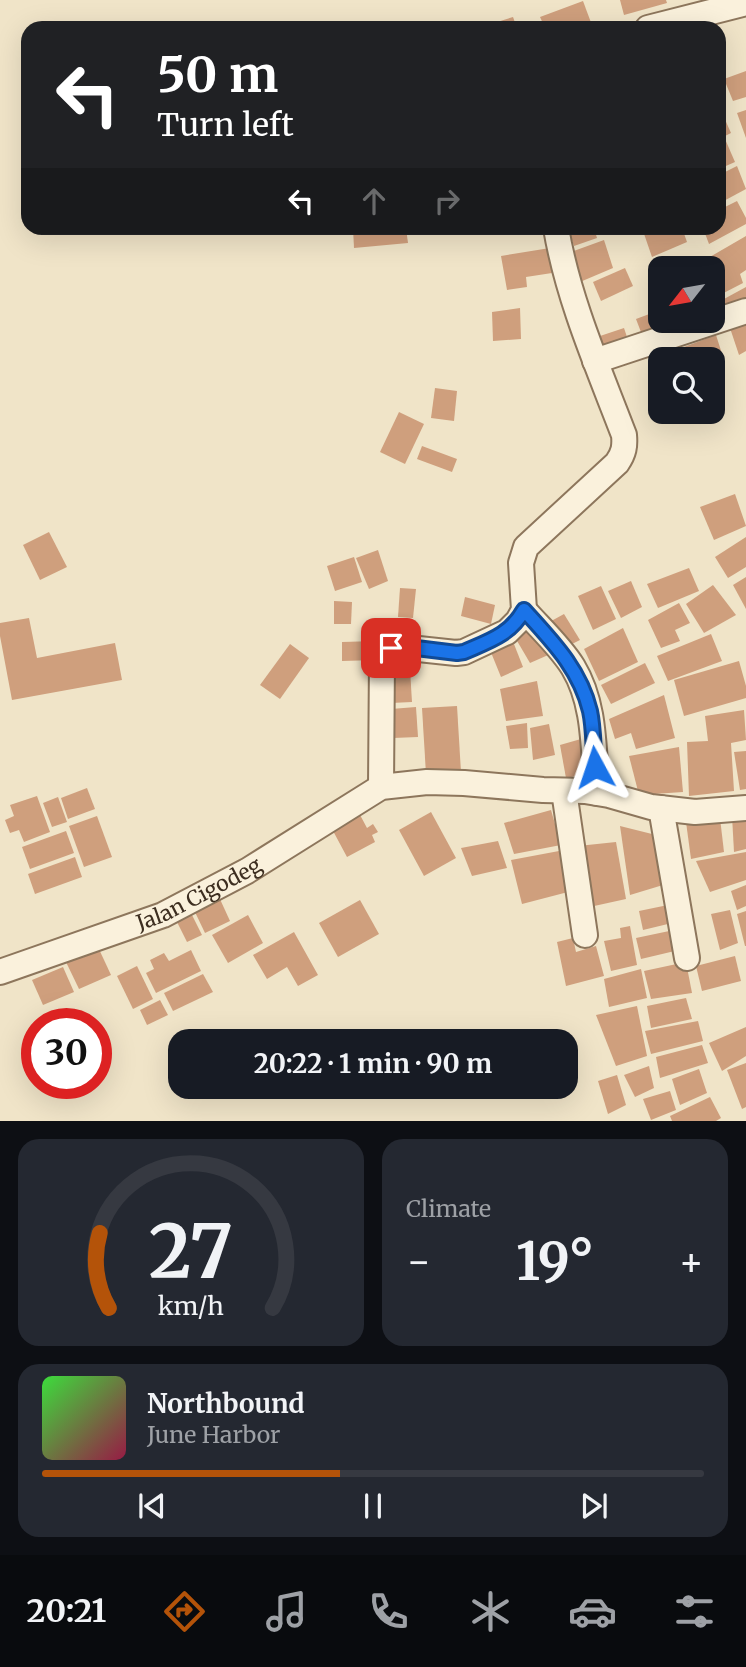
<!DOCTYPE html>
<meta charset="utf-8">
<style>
:root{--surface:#171b24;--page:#242831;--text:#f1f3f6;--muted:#9ea1a6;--line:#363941;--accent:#b45309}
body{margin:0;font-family:Merriweather,serif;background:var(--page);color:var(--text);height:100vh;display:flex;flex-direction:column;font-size:26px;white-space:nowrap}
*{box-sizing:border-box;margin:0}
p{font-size:23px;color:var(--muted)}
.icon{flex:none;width:38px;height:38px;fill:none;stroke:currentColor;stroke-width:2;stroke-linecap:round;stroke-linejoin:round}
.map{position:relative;height:1121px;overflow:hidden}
.details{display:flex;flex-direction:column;gap:18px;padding:18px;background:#0d0f14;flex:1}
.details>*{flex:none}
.banner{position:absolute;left:21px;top:21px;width:705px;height:214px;border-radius:21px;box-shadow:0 7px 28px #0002;background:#202124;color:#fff;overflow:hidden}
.needle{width:46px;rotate:239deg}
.fabs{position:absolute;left:648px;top:256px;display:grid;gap:14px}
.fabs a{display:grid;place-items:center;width:77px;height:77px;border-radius:14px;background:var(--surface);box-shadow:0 7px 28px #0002;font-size:35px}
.speed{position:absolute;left:21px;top:1008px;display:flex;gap:14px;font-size:35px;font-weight:700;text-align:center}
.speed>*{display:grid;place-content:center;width:91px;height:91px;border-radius:50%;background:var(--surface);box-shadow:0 7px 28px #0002;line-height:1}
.speed .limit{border:10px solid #d22;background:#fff;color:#111}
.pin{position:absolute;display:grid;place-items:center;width:60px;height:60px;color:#fff;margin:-30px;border-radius:14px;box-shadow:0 4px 10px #0006}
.me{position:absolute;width:77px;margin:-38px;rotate:355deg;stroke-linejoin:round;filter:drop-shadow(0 0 5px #0008)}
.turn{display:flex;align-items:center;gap:24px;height:147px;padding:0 21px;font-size:32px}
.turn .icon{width:91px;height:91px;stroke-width:2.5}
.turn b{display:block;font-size:49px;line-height:60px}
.lanes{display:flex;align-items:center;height:66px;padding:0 21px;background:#0003;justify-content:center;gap:35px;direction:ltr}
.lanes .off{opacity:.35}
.big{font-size:52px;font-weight:700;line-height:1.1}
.details .widget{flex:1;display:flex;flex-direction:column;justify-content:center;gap:10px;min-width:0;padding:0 24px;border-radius:21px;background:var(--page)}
.details .dial{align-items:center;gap:0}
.dial svg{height:182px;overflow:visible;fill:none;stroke:var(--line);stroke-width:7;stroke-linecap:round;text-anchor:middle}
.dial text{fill:var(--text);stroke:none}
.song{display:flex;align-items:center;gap:21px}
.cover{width:84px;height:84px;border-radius:10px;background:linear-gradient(135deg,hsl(120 70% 55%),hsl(340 70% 35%))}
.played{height:7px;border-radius:4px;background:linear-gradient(90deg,var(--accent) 45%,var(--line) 45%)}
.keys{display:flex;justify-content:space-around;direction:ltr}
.heat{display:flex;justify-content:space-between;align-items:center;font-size:38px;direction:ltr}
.details .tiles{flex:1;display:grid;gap:18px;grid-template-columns:1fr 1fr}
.widget:last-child{grid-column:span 2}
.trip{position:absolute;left:168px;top:1029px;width:410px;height:70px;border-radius:21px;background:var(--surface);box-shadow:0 7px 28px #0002;font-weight:700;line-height:70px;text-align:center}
.dock{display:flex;height:112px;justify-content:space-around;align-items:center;background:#090b0e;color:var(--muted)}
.dock .icon{width:49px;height:49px}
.dock .active{color:var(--accent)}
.dock b{font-size:32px;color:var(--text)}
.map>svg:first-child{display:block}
</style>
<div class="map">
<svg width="746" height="1121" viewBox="0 0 746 1121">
<rect width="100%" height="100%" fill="#f0e4c8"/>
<g fill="#cf9f7d">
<path d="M620,0H666L667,3L624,15Z"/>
<path d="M583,1L593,28H545L540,17Z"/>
<path d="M513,17L517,28H481V27Z"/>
<path d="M746,71V97L733,101L724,79Z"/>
<path d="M719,93L724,108L719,110Z"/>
<path d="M746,110V138L737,113Z"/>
<path d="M723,115L731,133L719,139V117Z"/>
<path d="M725,139L735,162L719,169V142Z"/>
<path d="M737,166L746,189L720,203L719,175Z"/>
<path d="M737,201L746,218V224L709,244L703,228H719V210Z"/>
<path d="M353,228H406L408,243L354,248Z"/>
<path d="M568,228H594L597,238L574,246Z"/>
<path d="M642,228H682L687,242L652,257Z"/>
<path d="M746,236V270L740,274L743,283L712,299V268H697L696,265Z"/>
<path d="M604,240L613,268L580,282L571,252Z"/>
<path d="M550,248L552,273L526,277L527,287L507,290L501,256Z"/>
<path d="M625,268L633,286L601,301L593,282Z"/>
<path d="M746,287V306L727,312L724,299Z"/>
<path d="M520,308L521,339L493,341L492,312Z"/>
<path d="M660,310V320H671L674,328L644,340L636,319Z"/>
<path d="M746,316V351L739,355L728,322Z"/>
<path d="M624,328L630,346L601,356L594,338Z"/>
<path d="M716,335L724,360L712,365V359H679L676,350Z"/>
<path d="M435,388L457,391L454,421L431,418Z"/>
<path d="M399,412L424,424L405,464L380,452Z"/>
<path d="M422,446L457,459L452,472L417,459Z"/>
<path d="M735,494L746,526L714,540L700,507Z"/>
<path d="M49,532L67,567L40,580L23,545Z"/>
<path d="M746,537V567L728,578L715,557Z"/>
<path d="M378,550L388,581L369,589L356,558Z"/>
<path d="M354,557L362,582L335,591L327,566Z"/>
<path d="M689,568L699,591L658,608L647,584Z"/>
<path d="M746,577V609L733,585Z"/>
<path d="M631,581L642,607L621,618L608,591Z"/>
<path d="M713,585L736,615L704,633L686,604Z"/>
<path d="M601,586L616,619L593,630L578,596Z"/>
<path d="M400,588L416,589L413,618L398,617Z"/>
<path d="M465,597L495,605L491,624L461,616Z"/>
<path d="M334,601L352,602L351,624H334Z"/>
<path d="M679,603L690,623L675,630L680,641L661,648L648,620Z"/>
<path d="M564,614L580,640L566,647L544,625Z"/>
<path d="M29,618L37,658L115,643L122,680L12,700L0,636V623Z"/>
<path d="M532,624L555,652L530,663L513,634Z"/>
<path d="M623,628L638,662L599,681L584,649Z"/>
<path d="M711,634L722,661L668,681L657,656Z"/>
<path d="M512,639L523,667L501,677L490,650Z"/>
<path d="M376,641L377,660L342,661V642Z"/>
<path d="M290,644L309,658L280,699L260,685Z"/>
<path d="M739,661L746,686V698L684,716L674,680Z"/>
<path d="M645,663L655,683L611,704L601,685Z"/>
<path d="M410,669L412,702L391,703L388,670Z"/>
<path d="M537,681L543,716L506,721L500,689Z"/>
<path d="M664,695L675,738L636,749L631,733L615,739L609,719Z"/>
<path d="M457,706L461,772L426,774L422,708Z"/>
<path d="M416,707L418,737L393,738L391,709Z"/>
<path d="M744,710L746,740L731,743L734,791L689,796L687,742L708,741L705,716Z"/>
<path d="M527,723L528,748L510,749L506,726Z"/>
<path d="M549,724L555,755L533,760L530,728Z"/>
<path d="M588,737L591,773L566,778L560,745Z"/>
<path d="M679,747L683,792L639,795L629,756Z"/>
<path d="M746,751V789L740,790L734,752Z"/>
<path d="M87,788L95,809L68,819L61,798Z"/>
<path d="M37,796L50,832L24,842L19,830L10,833L5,820L14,816L10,805Z"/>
<path d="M58,797L67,822L52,827L43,803Z"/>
<path d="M551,810L561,845L514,854L504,823Z"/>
<path d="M431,812L456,858L424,876L399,830Z"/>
<path d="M359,813L367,828L373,824L378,832L372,835L375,842L347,857L332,829Z"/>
<path d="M746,815V849L734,852L732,816Z"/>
<path d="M97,816L112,857L84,867L69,826Z"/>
<path d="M720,818L724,852L691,859L686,822Z"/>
<path d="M620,826L652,834L663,885L630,895Z"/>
<path d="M66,831L74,853L30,869L22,847Z"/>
<path d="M498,841L507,868L472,876L461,848Z"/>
<path d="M616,842L626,899L585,908L578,846Z"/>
<path d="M559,851L568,892L522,904L511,860Z"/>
<path d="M746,852V880L710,892L696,861Z"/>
<path d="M75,857L82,877L35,894L28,874Z"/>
<path d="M746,885V906L737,910L731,891Z"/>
<path d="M219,897L230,921L205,933L194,910Z"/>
<path d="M360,900L379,934L338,957L319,923Z"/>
<path d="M668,905L672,923L643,930L639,911Z"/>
<path d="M730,910L738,943L720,950L711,914Z"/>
<path d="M190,911L202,935L187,942L175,918Z"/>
<path d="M746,911V946H745L737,914Z"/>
<path d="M248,915L263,943L228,963L212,935Z"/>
<path d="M630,926L637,965L611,971L604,941L621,938L620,928Z"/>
<path d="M674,930L679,950L641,959L636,938Z"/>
<path d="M294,932L318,975L298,986L287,967L267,979L253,955Z"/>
<path d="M573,938L576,952L596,946L604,976L566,986L557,942Z"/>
<path d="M98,947L111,975L79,989L66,962Z"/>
<path d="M191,950L201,971L156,993L146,973L154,969L150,960L164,953L169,961Z"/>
<path d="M735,956L741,981L702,991L696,966Z"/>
<path d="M686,962L692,993L651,999L644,971Z"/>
<path d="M137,966L153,999L133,1009L117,976Z"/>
<path d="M63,967L74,992L43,1005L32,980Z"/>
<path d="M641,969L647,998L609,1007L604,979Z"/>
<path d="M203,974L213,992L173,1011L164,993Z"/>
<path d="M686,998L692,1019L651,1028L647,1006Z"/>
<path d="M160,1000L168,1015L147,1025L140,1010Z"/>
<path d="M637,1006L647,1056L616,1066L596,1015Z"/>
<path d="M698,1021L703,1041L651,1054L645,1031Z"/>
<path d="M746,1027V1056L722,1071L709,1043Z"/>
<path d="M702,1045L708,1063L660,1078L656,1057Z"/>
<path d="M746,1063V1107L742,1109L727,1070Z"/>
<path d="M649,1066L654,1088L635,1097L624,1075Z"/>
<path d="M699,1069L707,1093L680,1105L672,1079Z"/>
<path d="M617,1075L626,1105L608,1114L598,1081Z"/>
<path d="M670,1091L676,1110L651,1120L643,1099Z"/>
<path d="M710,1097L721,1118L716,1121H672L670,1116Z"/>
</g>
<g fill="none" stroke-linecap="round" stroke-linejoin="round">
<g stroke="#8d765c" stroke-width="28">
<g id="minor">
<path d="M648,28L746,3"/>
<path d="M595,361L746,311"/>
<path d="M524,610C540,628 560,646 573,667C596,705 593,751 597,793"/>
<path d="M381,787L382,659C385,650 391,648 400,647L456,653L464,652L507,632L518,621L524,610L521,563L526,547L617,463C624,453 625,446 624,435C598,367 568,299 556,228"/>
<path d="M564,791L585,935"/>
<path d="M661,808L687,958"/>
<path id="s1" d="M0,972L163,915L247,871L381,787L427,782L464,783L543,790L585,791L609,795L651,807L695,812L746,808"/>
</g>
</g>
<use href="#minor" stroke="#faf1dc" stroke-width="24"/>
</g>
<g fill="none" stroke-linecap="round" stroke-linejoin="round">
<g stroke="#114b97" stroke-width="18">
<path id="route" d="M391,648L400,646L457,653L464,652C489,641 510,635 524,610C552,641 580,669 590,711C594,729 593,749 595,767"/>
</g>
<use href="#route" stroke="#1a73e8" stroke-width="12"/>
</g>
<g text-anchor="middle" stroke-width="7" stroke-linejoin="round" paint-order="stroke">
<g font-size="21" fill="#3d2e20" stroke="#f7eed8">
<text dy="7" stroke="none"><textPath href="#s1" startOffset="214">Jalan Cigodeg</textPath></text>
</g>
</g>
</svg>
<div class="fabs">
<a><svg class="needle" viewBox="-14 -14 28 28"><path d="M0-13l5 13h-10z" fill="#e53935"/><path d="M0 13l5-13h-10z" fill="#9ea1a6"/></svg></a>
<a><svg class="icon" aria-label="search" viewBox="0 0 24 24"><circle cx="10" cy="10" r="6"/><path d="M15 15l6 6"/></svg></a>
</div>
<div class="speed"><div class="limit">30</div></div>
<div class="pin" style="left:391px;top:648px;background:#d93025"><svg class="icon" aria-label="arrive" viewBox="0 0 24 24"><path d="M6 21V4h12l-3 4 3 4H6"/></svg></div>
<svg class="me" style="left:595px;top:767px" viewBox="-20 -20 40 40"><path d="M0-17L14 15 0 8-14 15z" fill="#1a73e8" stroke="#fff" stroke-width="4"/></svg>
<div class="trip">20:22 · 1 min · 90 m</div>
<div class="banner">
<div class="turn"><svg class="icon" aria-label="left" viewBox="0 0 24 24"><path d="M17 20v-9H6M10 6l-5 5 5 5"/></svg><div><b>50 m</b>Turn left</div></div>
<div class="lanes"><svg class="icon" aria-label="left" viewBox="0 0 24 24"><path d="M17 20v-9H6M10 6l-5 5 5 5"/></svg><svg class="icon off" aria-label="ahead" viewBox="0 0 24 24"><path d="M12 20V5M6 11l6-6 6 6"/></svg><svg class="icon off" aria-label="right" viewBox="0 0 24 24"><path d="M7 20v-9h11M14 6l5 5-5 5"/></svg></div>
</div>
</div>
<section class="details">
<div class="tiles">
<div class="widget dial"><svg viewBox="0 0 100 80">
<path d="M14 69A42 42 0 1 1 86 69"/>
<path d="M14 69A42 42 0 0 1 10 36" stroke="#b45309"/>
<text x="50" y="56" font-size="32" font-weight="700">27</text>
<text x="50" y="72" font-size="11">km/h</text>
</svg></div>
<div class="widget"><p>Climate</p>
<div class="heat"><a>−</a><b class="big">19°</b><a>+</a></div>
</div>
<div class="widget">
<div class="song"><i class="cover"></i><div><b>Northbound</b><p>June Harbor</p></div></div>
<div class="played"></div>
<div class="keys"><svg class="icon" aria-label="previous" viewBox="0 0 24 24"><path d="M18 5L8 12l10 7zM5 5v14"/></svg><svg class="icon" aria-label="pause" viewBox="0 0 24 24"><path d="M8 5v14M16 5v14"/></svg><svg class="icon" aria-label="next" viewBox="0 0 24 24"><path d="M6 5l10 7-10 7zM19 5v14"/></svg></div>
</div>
</div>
</section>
<nav class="dock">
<b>20:21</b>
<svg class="icon active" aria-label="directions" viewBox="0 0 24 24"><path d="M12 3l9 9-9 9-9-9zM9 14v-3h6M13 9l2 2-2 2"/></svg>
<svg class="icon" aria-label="music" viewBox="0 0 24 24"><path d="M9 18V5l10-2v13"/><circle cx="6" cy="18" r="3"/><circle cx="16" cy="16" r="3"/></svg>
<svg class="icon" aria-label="phone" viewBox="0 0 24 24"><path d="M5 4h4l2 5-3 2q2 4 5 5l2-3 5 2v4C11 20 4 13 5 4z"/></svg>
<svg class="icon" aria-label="climate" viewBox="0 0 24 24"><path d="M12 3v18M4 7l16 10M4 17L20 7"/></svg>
<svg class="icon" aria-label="car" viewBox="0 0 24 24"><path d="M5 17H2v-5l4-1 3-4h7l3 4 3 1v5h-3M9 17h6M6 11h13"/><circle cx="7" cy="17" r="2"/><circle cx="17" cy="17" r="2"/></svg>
<svg class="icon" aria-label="filters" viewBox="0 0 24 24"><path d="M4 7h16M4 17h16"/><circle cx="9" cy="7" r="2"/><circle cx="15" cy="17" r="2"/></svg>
</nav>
